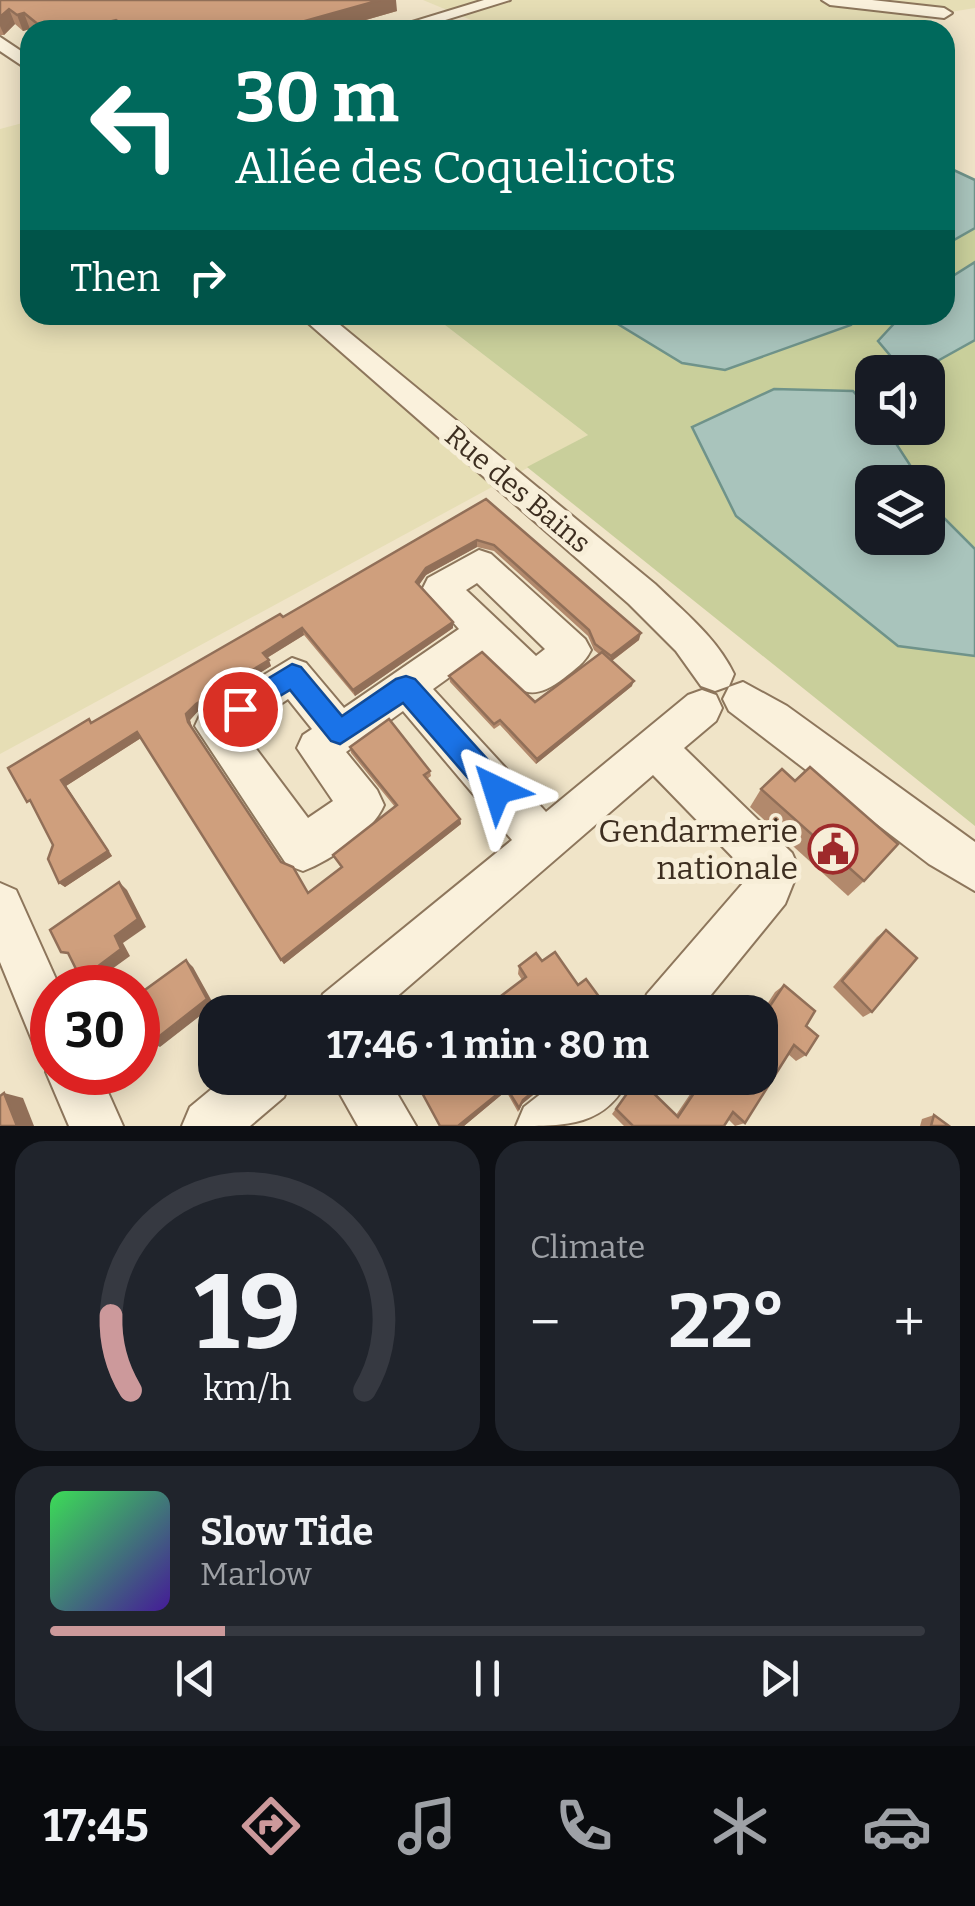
<!DOCTYPE html>
<meta charset="utf-8">
<style>
:root{--surface:#171b24;--page:#20242c;--text:#f1f3f6;--muted:#9ea1a6;--line:#363941;--accent:#cc999b}
body{margin:0;font-family:Bitter,serif;background:var(--page);color:var(--text);height:100vh;display:flex;flex-direction:column;font-size:38px;white-space:nowrap}
*{box-sizing:border-box;margin:0}
p{font-size:32px;color:var(--muted)}
.icon{flex:none;width:55px;height:55px;fill:none;stroke:currentColor;stroke-width:2;stroke-linecap:round;stroke-linejoin:round}
.map{position:relative;height:1126px;overflow:hidden}
.side{display:flex;flex-direction:column;gap:15px;padding:15px;background:#0d0f14;flex:1}
.side>*{flex:none}
.banner{position:absolute;left:20px;top:20px;width:935px;height:305px;border-radius:30px;box-shadow:0 5px 25px #0003;background:#00695c;color:#fff;overflow:hidden}
.fabs{position:absolute;left:855px;top:355px;display:grid;gap:20px}
.fabs a{display:grid;place-items:center;width:90px;height:90px;border-radius:20px;background:var(--surface);box-shadow:0 5px 25px #0003;font-size:50px}
.speed{position:absolute;left:30px;top:965px;display:flex;gap:20px;font-size:50px;font-weight:700;text-align:center}
.speed>*{display:grid;place-content:center;width:130px;height:130px;border-radius:50%;background:var(--surface);box-shadow:0 5px 25px #0003;line-height:1}
.speed .limit{border:15px solid #d22;background:#fff;color:#111}
.pin{position:absolute;display:grid;place-items:center;width:85px;height:85px;color:#fff;margin:-42px;border:5px solid #fff;border-radius:50%;box-shadow:0 2px 10px #0007}
.me{position:absolute;width:110px;margin:-55px;rotate:319deg;stroke-linejoin:round;filter:drop-shadow(0 0 8px #0008)}
.turn{display:flex;align-items:center;gap:35px;height:210px;padding:0 50px;font-size:45px}
.turn .icon{width:130px;height:130px;stroke-width:2.5}
.turn b{display:block;font-size:70px;line-height:85px}
.then{display:flex;align-items:center;height:95px;padding:0 50px;background:#0003;gap:20px;font-size:38px}
.big{font-size:75px;font-weight:700;line-height:1.1}
.side .widget{flex:1;display:flex;flex-direction:column;justify-content:center;gap:15px;min-width:0;padding:0 35px;border-radius:30px;background:var(--page)}
.side .dial{align-items:center;gap:0}
.dial svg{height:260px;overflow:visible;fill:none;stroke:var(--line);stroke-width:7;stroke-linecap:round;text-anchor:middle}
.dial text{fill:var(--text);stroke:none}
.song{display:flex;align-items:center;gap:30px}
.cover{width:120px;height:120px;border-radius:15px;background:linear-gradient(135deg,hsl(130 70% 55%),hsl(260 70% 35%))}
.played{height:10px;border-radius:5px;background:linear-gradient(90deg,var(--accent) 20%,var(--line) 20%)}
.keys{display:flex;justify-content:space-around;direction:ltr}
.heat{display:flex;justify-content:space-between;align-items:center;font-size:55px;direction:ltr}
.side .tiles{flex:1;display:grid;gap:15px;grid-template-columns:1fr 1fr}
.widget:last-child{grid-column:span 2}
.trip{position:absolute;left:198px;top:995px;width:580px;height:100px;border-radius:30px;background:var(--surface);box-shadow:0 5px 25px #0003;font-weight:700;line-height:100px;text-align:center}
.menu{display:flex;height:160px;justify-content:space-around;align-items:center;background:#090b0e;color:var(--muted)}
.menu .icon{width:70px;height:70px}
.menu .on{color:var(--accent)}
.menu b{font-size:45px;color:var(--text)}
.map>svg:first-child{display:block}
</style>
<div class="map">
<svg width="975" height="1126" viewBox="0 0 975 1126">
<rect width="100%" height="100%" fill="#f0e4c8"/>
<g fill="#e6deb5">
<path d="M423,0H975V8L944,13L902,30H495Z"/>
<path d="M30,121V315H432L588,435L0,754V129Z"/>
</g>
<g fill="#c9cf9b">
<path d="M975,228V262L945,281V245Z"/>
<path d="M432,315H602L682,363L725,370L851,325L861,315H902L878,340L932,364L975,340V549C957,530 928,510 928,482H921L886,428H928V372H872V413L852,391L693,428L737,517L898,646L975,656V826L527,467L588,435Z"/>
</g>
<g fill="#a9c4bc" stroke="#6f938a" stroke-width="2.5">
<path d="M945,166L975,180V228L945,245Z"/>
<path d="M975,262V340L932,364L894,360L878,341L902,315H945V281Z"/>
<path d="M603,315H861L851,325L725,370L682,363Z"/>
<path d="M774,389L853,391L872,413V428H886L921,482H872V538H928V494L937,511L975,549V656L898,646L736,516L692,427Z"/>
</g>
<g fill="none" stroke-linecap="round" stroke-linejoin="round">
<g stroke="#8d765c" stroke-width="4">
<g id="minor">
<path d="M484,0H510L413,30H386Z"/>
<path d="M822,0H872L944,8L952,13L944,18L830,5Z"/>
<path d="M0,37L30,57V71L0,51Z"/>
<path d="M299,315H328L655,584C683,611 717,638 734,674L729,686L715,691L701,686L676,651L629,604Z"/>
<path d="M479,550L491,554L585,639L591,650C585,663 575,669 564,678C523,710 513,683 483,653L433,689L546,812L688,695L702,690L716,695L722,708L716,721L684,748L792,853L799,869L785,904L697,1012H640L647,994L750,875L653,775L379,1012H316L323,994L512,840L403,711L346,752L377,790L384,805C372,833 331,860 303,871L287,865L195,726L201,713L292,658L306,663L344,708L459,629L423,588L428,578ZM477,583L545,649L536,656L466,590ZM288,699L312,729L303,735L297,748L333,801L308,818L242,730Z"/>
<path d="M743,682L787,706L975,842V891L929,864L729,711L723,699L729,687Z"/>
<path d="M0,883L16,890L60,988H52V1052L34,1045L0,962Z"/>
<path d="M52,1056V1072H99L123,1126H69L46,1072Z"/>
<path d="M225,1078H291L284,1097L250,1126H182L190,1107Z"/>
<path d="M331,1078H388L416,1126H358Z"/>
<path d="M561,1078H629C606,1126 567,1126 516,1126L524,1107Z"/>
</g>
</g>
<use href="#minor" fill="#faf1dc" fill-rule="evenodd"/>
</g>
<g fill="#b2896c">
<path d="M0,0L397,11L331,30L30,29L23,31L15,24L4,35H0Z"/>
<path d="M486,499L639,640L612,661L632,686L536,764L500,725L494,729L450,682L449,676L535,702L599,654L594,650L588,636L494,551L477,547L426,575L419,585L453,628L355,696L304,635L267,658L271,666L199,710L190,720L192,727L281,862L308,893L341,867L333,855L395,807L351,753L350,747L430,771L431,776L427,779L460,819L461,824L284,964L141,738L66,786L112,856L65,887L59,883L53,845L34,806L32,807L91,723L283,617Z"/>
<path d="M761,789L864,881L848,896L750,807Z"/>
<path d="M886,930L872,1012L863,1017L833,987L877,937Z"/>
<path d="M542,961L578,985L608,1009L606,1012H562L558,1006L550,1012H480L522,980L518,974L519,966Z"/>
<path d="M784,985L806,1026V1055L796,1061L788,1054L745,1123L735,1126L728,1119L724,1126H624L612,1114L638,1078L676,1115L701,1078H760V1015L775,992Z"/>
<path d="M414,1078L546,1081L544,1086L522,1104L518,1112L506,1091L464,1126H440Z"/>
<path d="M934,1115L949,1126H920L922,1119Z"/>
</g>
<g fill="#916f58">
<path d="M380,0H396L397,11L331,30H290L301,22Z"/>
<path d="M9,9L15,24L4,35L0,26V17Z"/>
<path d="M24,13L30,29L23,31L17,15Z"/>
<path d="M116,20L119,30H76Z"/>
<path d="M477,540V547L426,575L416,589V582L426,568Z"/>
<path d="M453,622V628L355,696L353,690Z"/>
<path d="M302,628L304,635L265,659L263,653Z"/>
<path d="M641,633L639,640L609,663L611,656Z"/>
<path d="M269,660L271,666L199,710L190,720L192,728L186,714L196,704Z"/>
<path d="M634,681L632,686L536,764L537,759Z"/>
<path d="M137,732L141,738L66,786L112,856L65,887L59,883L61,780Z"/>
<path d="M460,819L461,824L284,964L281,960Z"/>
<path d="M119,882L127,890L146,927L123,943L130,956L90,985L81,979L115,936Z"/>
<path d="M186,960L193,967L214,1005L160,1047L158,1046L140,1060L138,1059V1050Z"/>
<path d="M560,999L558,1006L550,1012H543Z"/>
<path d="M546,1081L544,1086L522,1104L518,1112L523,1100Z"/>
<path d="M506,1087V1091L464,1126H458Z"/>
<path d="M4,1093L23,1098L34,1126H17Z"/>
</g>
<g fill="#cf9f7d" stroke="#916f58" stroke-width="2.5">
<path d="M0,0H380L301,22L307,25L290,30H130L116,20L76,30H45L24,13L17,15L9,9L0,17Z"/>
<path d="M486,499L641,633L611,656L595,644L589,630L494,545L477,540L426,568L416,582L453,622L353,690L302,628L263,653L269,660L196,704L186,714L188,722L281,862L293,867L308,893L342,867L333,855L397,805L350,747L389,719L430,771L424,775L460,819L281,960L137,732L61,780L108,851L59,883L48,859L53,845L30,800L27,802L8,768L89,719L91,723L280,614L283,617Z"/>
<path d="M482,652L535,702L602,652L634,681L537,759L500,720L494,724L449,676Z"/>
<path d="M810,767L898,844L864,881L761,789L782,769L795,781Z"/>
<path d="M119,882L138,919L115,936L121,949L81,979L68,953L61,952L50,930Z"/>
<path d="M886,930L917,958L872,1012L842,981Z"/>
<path d="M555,952L578,985L586,979L608,1009L603,1012H569L560,999L543,1012H480L526,977L519,966L536,953L542,961Z"/>
<path d="M186,960L207,999L152,1042L151,1039L138,1050V995Z"/>
<path d="M784,985L815,1011L806,1026L818,1036L806,1055L794,1045L745,1123L733,1112L724,1126H633L616,1109L638,1078L678,1117L704,1078H760V1021Z"/>
<path d="M414,1078H544L546,1081L523,1100L519,1108L506,1087L458,1126H440Z"/>
<path d="M4,1093L17,1126H0V1096Z"/>
<path d="M934,1115L949,1126H931Z"/>
</g>
<path fill="#1a73e8" stroke="#114b97" stroke-width="2.5" d="M292,664L301,667L342,716L396,679L406,676L415,679L507,781L511,790L507,800L497,803L487,800L403,703L340,744L331,741L290,690L240,720L231,717L228,709L231,701Z"/>
<defs>
<g id="civic-ring" transform="scale(2.5)"><circle r="9.5" fill="#f7eed8" stroke="#9e2a2b" stroke-width="1.5"/><path d="M-.6-6.5H3V-4.5H.6V-3L4-1V1h2V6H-6V1h2V-1L-.6-3ZM-1.2 2.5V6h2.4V2.5Z" fill="#9e2a2b"/></g>
</defs>
<g fill-rule="evenodd">
<use href="#civic-ring" x="833" y="849"/>
</g>
<g text-anchor="middle" stroke-width="10" stroke-linejoin="round" paint-order="stroke">
<g font-size="28" fill="#3d2e20" stroke="#f7eed8">
<text transform="translate(518 489) rotate(40)" y="10">Rue des Bains</text>
</g>
<g font-size="32" fill="#3d2e20" stroke="#f7eed8" text-anchor="end">
<text x="798" y="842">Gendarmerie<tspan x="798" dy="37">nationale</tspan></text>
</g>
</g>
</svg>
<div class="fabs">
<a><svg class="icon" aria-label="sound" viewBox="0 0 24 24"><path d="M4 9h4l5-4v14l-5-4H4zM17 9q2 3 0 6"/></svg></a>
<a><svg class="icon" aria-label="layers" viewBox="0 0 24 24"><path d="M12 4l9 5-9 5-9-5zM3 14l9 5 9-5"/></svg></a>
</div>
<div class="speed"><div class="limit">30</div></div>
<div class="pin" style="left:240px;top:709px;background:#d93025"><svg class="icon" aria-label="arrive" viewBox="0 0 24 24"><path d="M6 21V4h12l-3 4 3 4H6"/></svg></div>
<svg class="me" style="left:497px;top:790px" viewBox="-20 -20 40 40"><path d="M0-17L14 15 0 8-14 15z" fill="#1a73e8" stroke="#fff" stroke-width="4"/></svg>
<div class="trip">17:46 · 1 min · 80 m</div>
<div class="banner">
<div class="turn"><svg class="icon" aria-label="left" viewBox="0 0 24 24"><path d="M17 20v-9H6M10 6l-5 5 5 5"/></svg><div><b>30 m</b>Allée des Coquelicots</div></div>
<div class="then">Then<svg class="icon" aria-label="right" viewBox="0 0 24 24"><path d="M7 20v-9h11M14 6l5 5-5 5"/></svg></div>
</div>
</div>
<section class="side">
<div class="tiles">
<div class="widget dial"><svg viewBox="0 0 100 80">
<path d="M14 69A42 42 0 1 1 86 69"/>
<path d="M14 69A42 42 0 0 1 8 46" stroke="#cc999b"/>
<text x="50" y="56" font-size="32" font-weight="700">19</text>
<text x="50" y="72" font-size="11">km/h</text>
</svg></div>
<div class="widget"><p>Climate</p>
<div class="heat"><a>−</a><b class="big">22°</b><a>+</a></div>
</div>
<div class="widget">
<div class="song"><i class="cover"></i><div><b>Slow Tide</b><p>Marlow</p></div></div>
<div class="played"></div>
<div class="keys"><svg class="icon" aria-label="previous" viewBox="0 0 24 24"><path d="M18 5L8 12l10 7zM5 5v14"/></svg><svg class="icon" aria-label="pause" viewBox="0 0 24 24"><path d="M8 5v14M16 5v14"/></svg><svg class="icon" aria-label="next" viewBox="0 0 24 24"><path d="M6 5l10 7-10 7zM19 5v14"/></svg></div>
</div>
</div>
</section>
<nav class="menu">
<b>17:45</b>
<svg class="icon on" aria-label="directions" viewBox="0 0 24 24"><path d="M12 3l9 9-9 9-9-9zM9 14v-3h6M13 9l2 2-2 2"/></svg>
<svg class="icon" aria-label="music" viewBox="0 0 24 24"><path d="M9 18V5l10-2v13"/><circle cx="6" cy="18" r="3"/><circle cx="16" cy="16" r="3"/></svg>
<svg class="icon" aria-label="phone" viewBox="0 0 24 24"><path d="M5 4h4l2 5-3 2q2 4 5 5l2-3 5 2v4C11 20 4 13 5 4z"/></svg>
<svg class="icon" aria-label="climate" viewBox="0 0 24 24"><path d="M12 3v18M4 7l16 10M4 17L20 7"/></svg>
<svg class="icon" aria-label="car" viewBox="0 0 24 24"><path d="M5 17H2v-5l4-1 3-4h7l3 4 3 1v5h-3M9 17h6M6 11h13"/><circle cx="7" cy="17" r="2"/><circle cx="17" cy="17" r="2"/></svg>
</nav>
